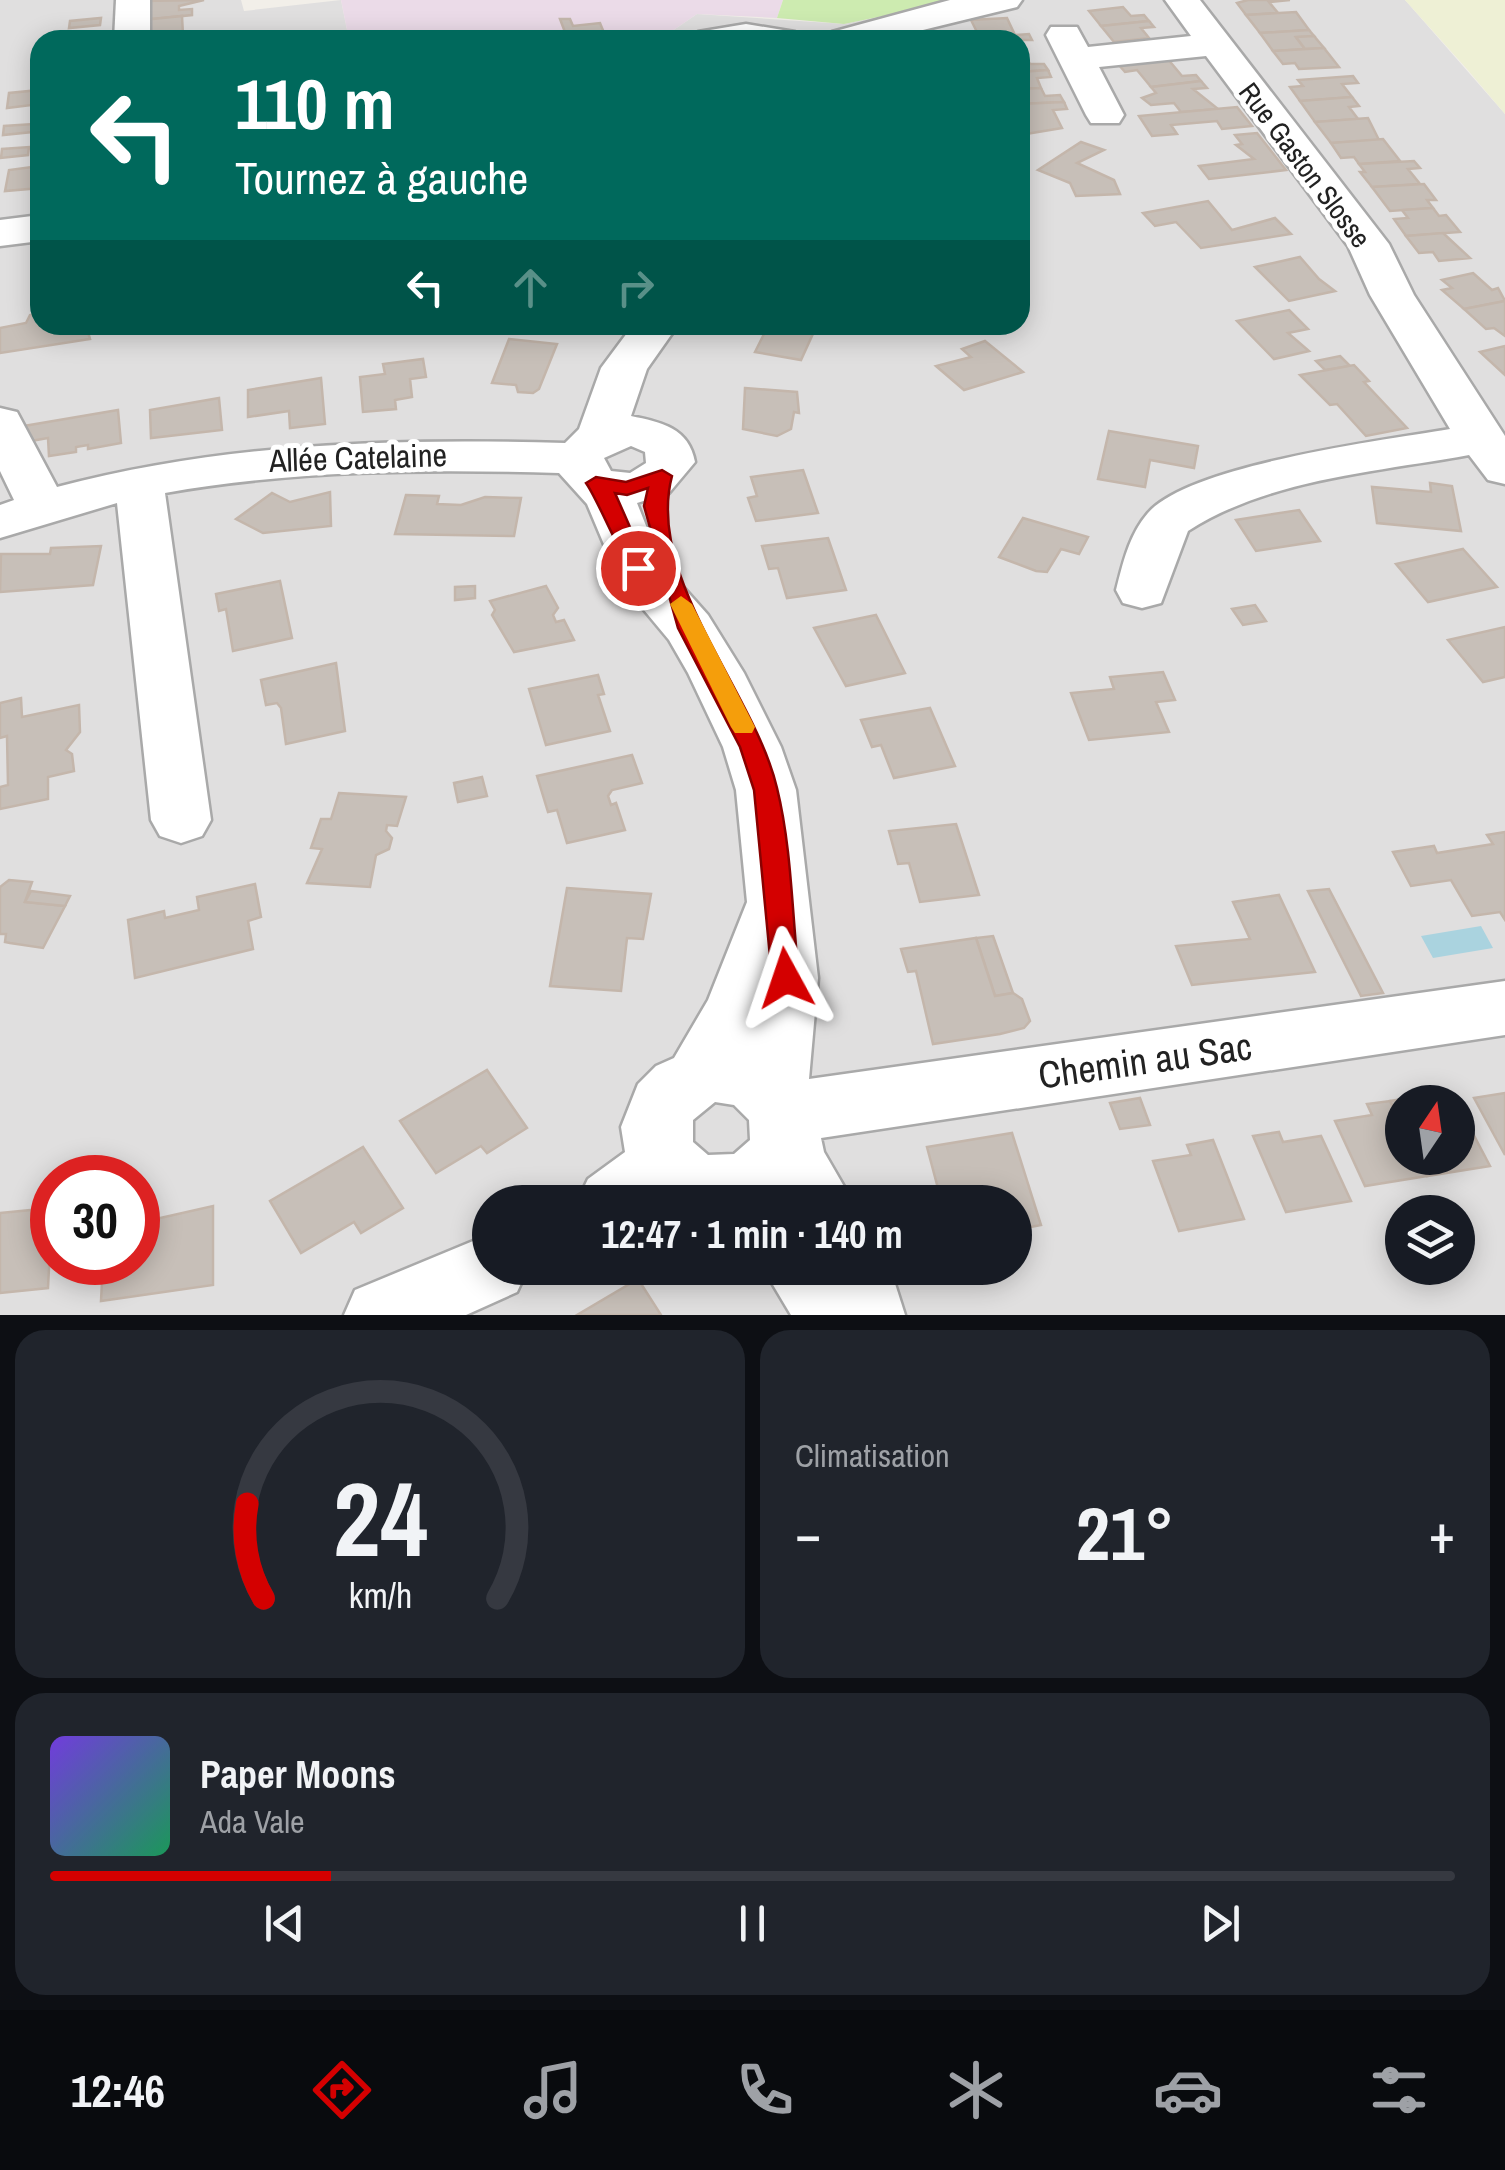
<!DOCTYPE html>
<html lang="fr">
<meta charset="utf-8">
<style>
:root{--surface:#171b24;--page:#20242c;--text:#f1f3f6;--muted:#9ea1a6;--line:#363941;--accent:#d40000}
body{margin:0;font-family:"Archivo Narrow",sans-serif;background:var(--page);color:var(--text);height:100vh;display:flex;flex-direction:column;font-size:38px;white-space:nowrap}
*{box-sizing:border-box;margin:0}
p{font-size:32px;color:var(--muted)}
.icon{flex:none;width:55px;height:55px;fill:none;stroke:currentColor;stroke-width:2;stroke-linecap:round;stroke-linejoin:round}
.map{position:relative;height:1315px;overflow:hidden}
.details{display:flex;flex-direction:column;gap:15px;padding:15px;background:#0d0f14;flex:1}
.details>*{flex:none}
.banner{position:absolute;left:30px;top:30px;width:1000px;height:305px;border-radius:30px;box-shadow:0 5px 25px #0003;background:#00695c;color:#fff;overflow:hidden}
.needle{width:65px;rotate:13deg}
.buttons{position:absolute;left:1385px;top:1085px;display:grid;gap:20px}
.buttons a{display:grid;place-items:center;width:90px;height:90px;border-radius:50%;background:var(--surface);box-shadow:0 5px 25px #0003;font-size:50px}
.speed{position:absolute;left:30px;top:1155px;display:flex;gap:20px;font-size:50px;font-weight:700;text-align:center}
.speed>*{display:grid;place-content:center;width:130px;height:130px;border-radius:50%;background:var(--surface);box-shadow:0 5px 25px #0003;line-height:1}
.speed .limit{border:15px solid #d22;background:#fff;color:#111}
.pin{position:absolute;display:grid;place-items:center;width:85px;height:85px;color:#fff;margin:-42px;border:5px solid #fff;border-radius:50%;box-shadow:0 2px 10px #0007}
.me{position:absolute;width:110px;margin:-55px;rotate:355deg;stroke-linejoin:round;filter:drop-shadow(0 0 8px #0008)}
.turn{display:flex;align-items:center;gap:35px;height:210px;padding:0 40px;font-size:45px}
.turn .icon{width:130px;height:130px;stroke-width:2.5}
.turn b{display:block;font-size:70px;line-height:85px}
.lanes{display:flex;align-items:center;height:95px;padding:0 40px;background:#0003;justify-content:center;gap:50px;direction:ltr}
.lanes .off{opacity:.35}
.big{font-size:75px;font-weight:800;line-height:1.1}
.details .card{flex:1;display:flex;flex-direction:column;justify-content:center;gap:15px;min-width:0;padding:0 35px;border-radius:30px;background:var(--page)}
.details .dial{align-items:center;gap:0}
.dial svg{height:260px;overflow:visible;fill:none;stroke:var(--line);stroke-width:7;stroke-linecap:round;text-anchor:middle}
.dial text{fill:var(--text);stroke:none}
.song{display:flex;align-items:center;gap:30px}
.cover{width:120px;height:120px;border-radius:15px;background:linear-gradient(135deg,hsl(260 70% 55%),hsl(150 70% 35%))}
.played{height:10px;border-radius:5px;background:linear-gradient(90deg,var(--accent) 20%,var(--line) 20%)}
.keys{display:flex;justify-content:space-around;direction:ltr}
.heat{display:flex;justify-content:space-between;align-items:center;font-size:55px;direction:ltr}
.details .tiles{flex:1;display:grid;gap:15px;grid-template-columns:1fr 1fr}
.card:last-child{grid-column:span 2}
.trip{position:absolute;left:472px;top:1185px;width:560px;height:100px;border-radius:50px;background:var(--surface);box-shadow:0 5px 25px #0003;font-weight:800;line-height:100px;text-align:center}
.tab-bar{display:flex;height:160px;justify-content:space-around;align-items:center;background:#090b0e;color:var(--muted)}
.tab-bar .icon{width:70px;height:70px}
.tab-bar .active{color:var(--accent)}
.tab-bar b{font-size:45px;color:var(--text)}
.map>svg:first-child{display:block}
</style>
<div class="map">
<svg width="1505" height="1315" viewBox="0 0 1505 1315">
<rect width="100%" height="100%" fill="#f2efe9"/>
<path fill="#e0dfdf" fill-rule="evenodd" d="M0,0H241L244,11L341,0L349,40H40V325H1020V40H659L697,14L844,24L961,0H1405L1505,114V1315H0ZM1402,1102H1458V1158H1402ZM52,1178H138V1262H52ZM490,1202H1015V1268H490ZM1402,1212H1458V1268H1402Z"/>
<path fill="#ebdbe8" d="M341,0H783L777,18L697,14L659,40H412L406,34L349,40Z"/>
<path fill="#eef0d5" d="M1405,0H1505V114L1467,69Z"/>
<path fill="#cdebb0" d="M783,0H961L844,24L777,18Z"/>
<path fill="#aad3df" d="M1481,926L1493,948L1433,958L1421,936Z"/>
<g fill="#c7bfb8" stroke="#c4b6ab" stroke-width="2.5">
<path d="M204,0L179,6V10L192,9V15L143,20V1Z"/>
<path d="M1248,0H1290L1269,2L1278,13L1246,15L1237,3Z"/>
<path d="M1123,7L1131,16L1144,15L1149,21L1101,26L1089,11Z"/>
<path d="M1296,12L1309,30L1260,33L1246,15Z"/>
<path d="M182,16L183,35L142,39L143,20Z"/>
<path d="M101,18L100,25L69,28L70,21Z"/>
<path d="M1007,18L1015,35L1029,34L1032,40H981L971,20Z"/>
<path d="M560,19H570L573,26L600,23L607,40H568Z"/>
<path d="M1149,21L1154,27L1141,28L1149,38L1114,42L1101,26Z"/>
<path d="M1309,30L1314,36L1296,37L1305,49L1273,51L1260,33Z"/>
<path d="M1314,36L1324,48L1305,49L1296,37Z"/>
<path d="M1324,48L1339,67L1299,69L1295,63L1283,64L1273,51Z"/>
<path d="M1020,55H1025L1030,64H1044L1048,70L1020,72Z"/>
<path d="M1167,58L1182,76L1196,75L1201,81L1151,87L1137,70L1125,72L1118,64Z"/>
<path d="M1048,70L1051,77L1037,78L1041,88L1020,89V72Z"/>
<path d="M1353,76L1358,83L1342,84L1352,97L1300,101L1290,87L1303,86L1298,80Z"/>
<path d="M1201,81L1207,88L1193,89L1218,109L1181,112L1174,103L1151,105L1142,98L1156,93L1151,87Z"/>
<path d="M1041,88L1045,96L1060,95L1064,102L1020,104V89Z"/>
<path d="M40,90V104L7,108L9,93Z"/>
<path d="M1352,97L1359,106L1349,107L1358,119L1315,122L1300,101Z"/>
<path d="M1064,102L1067,109L1053,110L1062,128L1020,135V104Z"/>
<path d="M1237,107L1252,126L1222,129L1217,121L1171,125L1177,134L1152,136L1139,116Z"/>
<path d="M1368,118L1379,140L1331,143L1315,122Z"/>
<path d="M33,124L32,132L3,135L4,126Z"/>
<path d="M1257,133L1286,170L1209,179L1199,166L1254,159L1236,145L1242,144L1235,135Z"/>
<path d="M1383,139L1400,161L1359,164L1354,157L1341,158L1331,143Z"/>
<path d="M1081,142L1104,150L1077,163L1114,180L1120,194L1076,196L1070,183L1038,170Z"/>
<path d="M29,147L28,155L1,158L2,149Z"/>
<path d="M1414,161L1420,168L1408,169L1420,184L1372,187L1360,172H1365L1359,164Z"/>
<path d="M40,166V188L5,191L9,170Z"/>
<path d="M1424,184L1436,200H1427L1433,208L1390,211L1372,187Z"/>
<path d="M1208,201L1232,230L1275,218L1291,234L1201,248L1176,222L1155,226L1143,213Z"/>
<path d="M1433,208L1439,216L1446,215L1460,232L1406,236L1394,219L1408,218L1402,210Z"/>
<path d="M1443,233L1470,258L1439,261L1433,252L1419,253L1406,236Z"/>
<path d="M1300,257L1319,279L1335,291L1289,301L1255,267Z"/>
<path d="M1473,273L1492,290L1498,288L1505,301L1464,309L1442,290L1452,288L1442,280Z"/>
<path d="M1505,301V336L1494,328L1486,329L1464,309Z"/>
<path d="M1289,310L1308,329L1288,333L1309,351L1274,359L1237,321Z"/>
<path d="M40,313V325H86L90,339L0,353V328L26,323L30,315Z"/>
<path d="M757,325H817L801,360L755,352L765,332L754,331Z"/>
<path d="M509,339L557,344L539,389L533,393L518,392L516,385L492,383Z"/>
<path d="M985,341L1023,372L964,390L936,366L971,357L962,349Z"/>
<path d="M1505,346V375L1480,352Z"/>
<path d="M1340,356L1350,366L1325,370L1316,361Z"/>
<path d="M423,359L426,377L410,379L412,397L395,400L396,409L363,412L360,377L385,374L383,364Z"/>
<path d="M1354,365L1369,381L1364,382L1407,428L1366,436L1337,404L1330,405L1300,375Z"/>
<path d="M321,378L325,424L290,428L289,411L248,417V390Z"/>
<path d="M745,388L797,392L799,413L794,412L791,429L777,436L743,429Z"/>
<path d="M219,398L222,430L151,438L150,410Z"/>
<path d="M118,410L121,443L88,449V445L76,447V452L49,456L48,438L25,442L18,427Z"/>
<path d="M1109,431L1198,446L1194,468L1150,460L1145,487L1098,479Z"/>
<path d="M803,470L818,513L756,521L748,498L757,496L751,477Z"/>
<path d="M1430,483L1452,486L1461,531L1377,523L1372,487L1431,492Z"/>
<path d="M330,492L331,526L263,533L236,519L272,493L290,502Z"/>
<path d="M406,495L439,496L437,504L461,505L485,497L521,498L514,536L395,534Z"/>
<path d="M1299,510L1320,541L1256,551L1236,520Z"/>
<path d="M1023,518L1088,537L1079,554L1061,549L1047,572L1036,571L999,557Z"/>
<path d="M828,538L846,590L787,598L778,568L769,569L762,546Z"/>
<path d="M101,546L93,585L0,592L1,554H50L51,548Z"/>
<path d="M1463,549L1497,587L1428,602L1396,564Z"/>
<path d="M280,581L292,638L233,651L226,609L219,611L216,594Z"/>
<path d="M475,586V598L455,600V587Z"/>
<path d="M546,586L558,608L553,615L556,622L564,620L574,640L514,652L492,615L495,610L490,601Z"/>
<path d="M1255,605L1266,621L1243,625L1232,609Z"/>
<path d="M876,615L905,673L846,686L814,628Z"/>
<path d="M1505,627V677L1483,682L1448,640Z"/>
<path d="M336,663L345,731L286,744L281,708L277,703L266,705L261,680Z"/>
<path d="M1163,672L1175,700L1156,702L1169,732L1089,740L1071,693L1114,689L1110,677Z"/>
<path d="M598,675L604,694L598,695L610,731L546,745L529,689Z"/>
<path d="M21,698L22,717L79,705L80,732L66,750L72,754L74,771L48,777V799L0,809V787L8,785L7,736L0,738V703Z"/>
<path d="M930,708L955,766L894,778L881,745L872,747L861,720Z"/>
<path d="M632,755L642,783L612,790L608,796L611,805L616,803L625,830L567,843L557,810L548,812L537,776Z"/>
<path d="M482,777L487,796L458,802L454,783Z"/>
<path d="M339,793L406,797L397,826L387,825L386,831L392,838L389,849L376,855L370,887L307,883L322,849L311,848L321,819H331Z"/>
<path d="M956,824L979,895L920,902L909,863L898,864L889,831Z"/>
<path d="M1505,832V920L1500,912L1472,916L1451,880L1411,886L1393,852L1434,846L1437,853L1493,844L1487,835Z"/>
<path d="M9,880L32,882L25,902L65,906L43,948L10,943L5,942L6,934H0V887Z"/>
<path d="M255,884L261,917L248,921L253,949L135,978L128,920L164,911L165,918L199,910L197,897Z"/>
<path d="M567,888L651,894L643,939L627,938L621,991L550,986Z"/>
<path d="M1329,889L1383,993L1361,996L1308,891Z"/>
<path d="M31,891L70,896L65,906L25,902Z"/>
<path d="M1279,895L1315,972L1192,985L1176,946L1250,939L1233,902Z"/>
<path d="M993,936L1013,993L995,996L976,938Z"/>
<path d="M976,938L995,996L1013,993L1022,999L1030,1021L1024,1028L1000,1034L933,1044L916,971L908,972L901,949Z"/>
<path d="M487,1070L527,1128L487,1153L481,1146L436,1173L400,1121Z"/>
<path d="M1505,1093V1155L1474,1098Z"/>
<path d="M1414,1097L1417,1102H1402V1126L1390,1101Z"/>
<path d="M1140,1098L1150,1125L1120,1129L1110,1103Z"/>
<path d="M1390,1101L1402,1126V1158H1418L1427,1176L1365,1186L1335,1121L1372,1115L1367,1104Z"/>
<path d="M1458,1105L1490,1166L1427,1176L1418,1158H1458Z"/>
<path d="M1279,1132L1283,1142L1321,1136L1351,1201L1286,1212L1253,1136Z"/>
<path d="M1012,1133L1041,1225L1015,1230V1202H955L952,1190L939,1192L927,1147Z"/>
<path d="M1213,1140L1244,1219L1179,1231L1153,1161L1191,1155L1187,1145Z"/>
<path d="M363,1147L403,1208L361,1233L354,1222L301,1253L270,1201Z"/>
<path d="M213,1206V1285L101,1301L103,1262H138V1223Z"/>
<path d="M52,1208L48,1288L0,1293V1213Z"/>
<path d="M638,1279L661,1315H577Z"/>
</g>
<g fill="none" stroke-linecap="round" stroke-linejoin="round">
<g stroke="#a9a9a9" stroke-width="5">
<g id="minor">
<path d="M116,0H150V40H114Z"/>
<path d="M950,0H1022L1017,7L882,40H827L832,32Z"/>
<path d="M1165,0H1200L1389,244L1414,295L1505,436V484L1488,480L1469,455C1377,472 1268,479 1188,531L1161,603L1142,608L1123,603L1116,590C1123,563 1129,535 1148,513C1189,465 1384,440 1450,429L1370,295L1348,246L1206,56L1099,67L1124,115L1119,123H1091L1086,115L1046,35L1051,27H1077L1088,47L1191,36Z"/>
<path d="M746,24L795,32L800,40H693L698,32Z"/>
<path d="M40,215V241L0,246V220Z"/>
<path d="M633,325H678L647,369L631,416C661,422 689,428 695,462L669,493L637,503L660,561L708,615L744,673L781,747L796,790L818,978L809,1079L1505,981V1035L821,1138L824,1152L853,1202H577L588,1179L625,1152L621,1127L638,1084L656,1066L674,1058L708,1000L747,902L736,790L723,747L688,673L669,640L619,580L587,504L559,473C427,469 296,470 165,493L211,820L202,836L181,843L160,836L151,820L117,503L0,538V505L14,500L0,471V408L17,412L57,487C224,443 392,438 565,443L579,429L601,368ZM631,446L645,452L646,463L630,473L611,471L604,458ZM715,1102L734,1105L749,1120L750,1140L734,1154L708,1155L693,1142V1120Z"/>
<path d="M490,1234V1268H528L517,1292L466,1315H344L355,1290Z"/>
<path d="M763,1268H890L905,1315H791Z"/>
</g>
</g>
<use href="#minor" fill="#fff" fill-rule="evenodd"/>
</g>
<path fill="#d40000" stroke="#8a0000" stroke-width="2.5" d="M662,470L672,476C645,578 755,693 777,788C792,849 792,916 799,978L795,986H776L772,978L754,790L740,747L678,628L644,506L648,488L627,495L615,493L648,568L638,575C626,571 599,501 586,483L596,477L626,482Z"/>
<path fill="#f59e0b" d="M681,596L692,604L755,727L752,733H735L731,727L670,604Z"/>
<g text-anchor="middle" stroke-width="10" stroke-linejoin="round" paint-order="stroke">
<g font-size="28" fill="#222" stroke="#fff">
<text transform="translate(1305 165) rotate(53)" y="10">Rue Gaston Slosse</text>
</g>
<g font-size="32" fill="#222" stroke="#fff">
<text transform="translate(358 458) rotate(-2)" y="11">Allée Catelaine</text>
</g>
<g font-size="38" fill="#222" stroke="#fff">
<text transform="translate(1145 1061) rotate(-8)" y="13">Chemin au Sac</text>
</g>
</g>
</svg>
<div class="buttons">
<a><svg class="needle" viewBox="-14 -14 28 28"><path d="M0-13l5 13h-10z" fill="#e53935"/><path d="M0 13l5-13h-10z" fill="#9ea1a6"/></svg></a>
<a><svg class="icon" aria-label="layers" viewBox="0 0 24 24"><path d="M12 4l9 5-9 5-9-5zM3 14l9 5 9-5"/></svg></a>
</div>
<div class="speed"><div class="limit">30</div></div>
<div class="pin" style="left:638px;top:568px;background:#d93025"><svg class="icon" aria-label="arrive" viewBox="0 0 24 24"><path d="M6 21V4h12l-3 4 3 4H6"/></svg></div>
<svg class="me" style="left:786px;top:978px" viewBox="-20 -20 40 40"><path d="M0-17L14 15 0 8-14 15z" fill="#d40000" stroke="#fff" stroke-width="4"/></svg>
<div class="trip">12:47 · 1 min · 140 m</div>
<div class="banner">
<div class="turn"><svg class="icon" aria-label="left" viewBox="0 0 24 24"><path d="M17 20v-9H6M10 6l-5 5 5 5"/></svg><div><b>110 m</b>Tournez à gauche</div></div>
<div class="lanes"><svg class="icon" aria-label="left" viewBox="0 0 24 24"><path d="M17 20v-9H6M10 6l-5 5 5 5"/></svg><svg class="icon off" aria-label="ahead" viewBox="0 0 24 24"><path d="M12 20V5M6 11l6-6 6 6"/></svg><svg class="icon off" aria-label="right" viewBox="0 0 24 24"><path d="M7 20v-9h11M14 6l5 5-5 5"/></svg></div>
</div>
</div>
<section class="details">
<div class="tiles">
<div class="card dial"><svg viewBox="0 0 100 80">
<path d="M14 69A42 42 0 1 1 86 69"/>
<path d="M14 69A42 42 0 0 1 9 40" stroke="#d40000"/>
<text x="50" y="56" font-size="32" font-weight="700">24</text>
<text x="50" y="72" font-size="11">km/h</text>
</svg></div>
<div class="card"><p>Climatisation</p>
<div class="heat"><a>−</a><b class="big">21°</b><a>+</a></div>
</div>
<div class="card">
<div class="song"><i class="cover"></i><div><b>Paper Moons</b><p>Ada Vale</p></div></div>
<div class="played"></div>
<div class="keys"><svg class="icon" aria-label="previous" viewBox="0 0 24 24"><path d="M18 5L8 12l10 7zM5 5v14"/></svg><svg class="icon" aria-label="pause" viewBox="0 0 24 24"><path d="M8 5v14M16 5v14"/></svg><svg class="icon" aria-label="next" viewBox="0 0 24 24"><path d="M6 5l10 7-10 7zM19 5v14"/></svg></div>
</div>
</div>
</section>
<nav class="tab-bar">
<b>12:46</b>
<svg class="icon active" aria-label="directions" viewBox="0 0 24 24"><path d="M12 3l9 9-9 9-9-9zM9 14v-3h6M13 9l2 2-2 2"/></svg>
<svg class="icon" aria-label="music" viewBox="0 0 24 24"><path d="M9 18V5l10-2v13"/><circle cx="6" cy="18" r="3"/><circle cx="16" cy="16" r="3"/></svg>
<svg class="icon" aria-label="phone" viewBox="0 0 24 24"><path d="M5 4h4l2 5-3 2q2 4 5 5l2-3 5 2v4C11 20 4 13 5 4z"/></svg>
<svg class="icon" aria-label="climate" viewBox="0 0 24 24"><path d="M12 3v18M4 7l16 10M4 17L20 7"/></svg>
<svg class="icon" aria-label="car" viewBox="0 0 24 24"><path d="M5 17H2v-5l4-1 3-4h7l3 4 3 1v5h-3M9 17h6M6 11h13"/><circle cx="7" cy="17" r="2"/><circle cx="17" cy="17" r="2"/></svg>
<svg class="icon" aria-label="filters" viewBox="0 0 24 24"><path d="M4 7h16M4 17h16"/><circle cx="9" cy="7" r="2"/><circle cx="15" cy="17" r="2"/></svg>
</nav>
